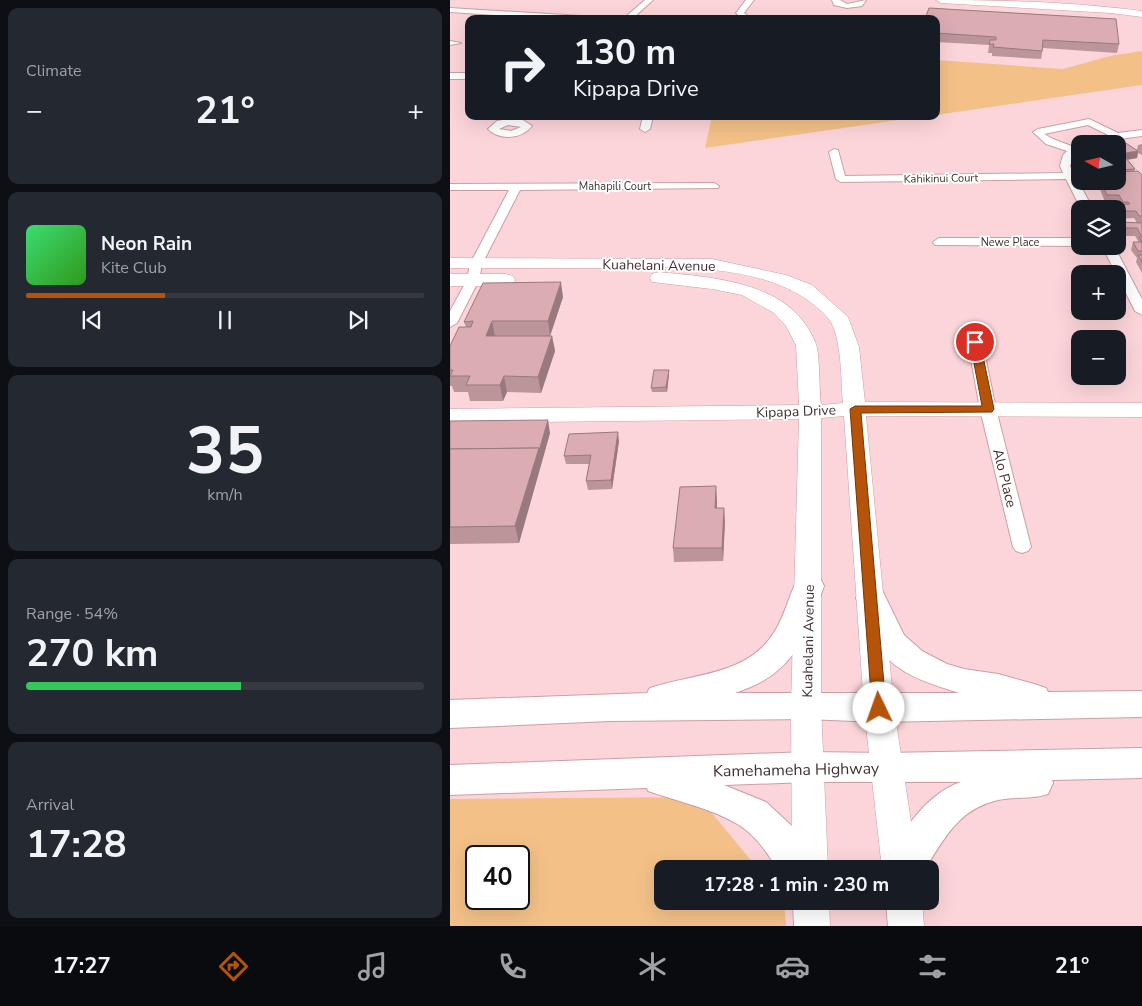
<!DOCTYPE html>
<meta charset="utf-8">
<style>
:root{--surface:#171b24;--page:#242831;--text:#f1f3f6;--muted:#9ea1a6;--line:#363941;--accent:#b45309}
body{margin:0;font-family:"Nunito Sans",sans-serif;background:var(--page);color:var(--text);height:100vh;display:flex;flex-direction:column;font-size:19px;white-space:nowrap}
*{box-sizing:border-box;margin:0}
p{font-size:16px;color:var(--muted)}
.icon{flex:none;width:28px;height:28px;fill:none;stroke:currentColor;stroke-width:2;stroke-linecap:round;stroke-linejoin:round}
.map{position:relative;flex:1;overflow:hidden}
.drawer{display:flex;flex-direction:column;gap:8px;padding:8px;background:#0d0f14;width:450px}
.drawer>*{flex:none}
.hud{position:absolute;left:15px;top:15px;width:475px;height:105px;border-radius:10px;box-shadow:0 5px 20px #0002;background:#171b24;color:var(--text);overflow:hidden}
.needle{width:32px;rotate:278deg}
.controls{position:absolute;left:621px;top:135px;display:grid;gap:10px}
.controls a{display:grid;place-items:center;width:55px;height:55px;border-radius:10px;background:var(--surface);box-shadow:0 5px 20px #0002;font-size:25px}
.speed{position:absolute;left:15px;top:845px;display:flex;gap:10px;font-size:25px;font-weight:700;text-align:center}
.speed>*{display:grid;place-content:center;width:65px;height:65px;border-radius:50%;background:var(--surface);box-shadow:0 5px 20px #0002;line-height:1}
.speed .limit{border:2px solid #111;border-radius:8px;background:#fff;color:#111}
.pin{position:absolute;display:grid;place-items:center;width:42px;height:42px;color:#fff;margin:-21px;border:2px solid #fff;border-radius:50%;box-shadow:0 1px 5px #0007}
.me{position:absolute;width:55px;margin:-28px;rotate:357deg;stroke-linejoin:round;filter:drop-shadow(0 0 4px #0008)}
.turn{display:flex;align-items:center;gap:18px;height:105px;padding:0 25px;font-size:22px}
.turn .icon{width:65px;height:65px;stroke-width:2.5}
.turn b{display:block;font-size:35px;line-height:42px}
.big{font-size:38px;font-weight:700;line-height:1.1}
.drawer .tile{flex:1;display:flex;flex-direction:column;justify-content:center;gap:8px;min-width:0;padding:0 18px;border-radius:10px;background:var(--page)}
.drawer .dial{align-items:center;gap:0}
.dial b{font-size:65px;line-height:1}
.song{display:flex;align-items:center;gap:15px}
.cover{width:60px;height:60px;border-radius:8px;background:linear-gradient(135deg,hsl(140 70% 55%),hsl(110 70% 35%))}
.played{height:5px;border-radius:2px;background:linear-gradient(90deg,var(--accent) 35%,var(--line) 35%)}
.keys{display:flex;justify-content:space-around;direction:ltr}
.heat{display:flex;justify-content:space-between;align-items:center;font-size:28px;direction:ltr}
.charge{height:8px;border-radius:4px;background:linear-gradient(90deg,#34c759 54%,var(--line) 0)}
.trip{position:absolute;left:204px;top:860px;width:285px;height:50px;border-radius:10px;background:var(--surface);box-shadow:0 5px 20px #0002;font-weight:700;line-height:50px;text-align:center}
.dock{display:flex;height:80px;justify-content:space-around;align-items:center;background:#090b0e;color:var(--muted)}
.dock .icon{width:35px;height:35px}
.dock .active{color:var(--accent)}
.dock b{font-size:22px;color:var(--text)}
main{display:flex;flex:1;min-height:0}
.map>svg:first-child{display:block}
</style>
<main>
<section class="drawer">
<div class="tile"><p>Climate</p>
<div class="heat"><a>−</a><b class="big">21°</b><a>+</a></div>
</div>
<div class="tile">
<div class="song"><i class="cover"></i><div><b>Neon Rain</b><p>Kite Club</p></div></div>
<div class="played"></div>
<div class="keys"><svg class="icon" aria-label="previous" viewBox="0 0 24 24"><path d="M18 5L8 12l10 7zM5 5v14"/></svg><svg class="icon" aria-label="pause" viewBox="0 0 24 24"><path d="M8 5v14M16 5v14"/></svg><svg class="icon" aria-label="next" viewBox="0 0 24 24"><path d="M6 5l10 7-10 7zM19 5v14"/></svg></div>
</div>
<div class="tile dial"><b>35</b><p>km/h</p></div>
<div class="tile"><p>Range · 54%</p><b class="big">270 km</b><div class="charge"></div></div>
<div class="tile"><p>Arrival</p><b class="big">17:28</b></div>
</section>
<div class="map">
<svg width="692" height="926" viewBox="0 0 692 926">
<rect width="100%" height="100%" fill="#fcd5da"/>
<g fill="#f3c188" fill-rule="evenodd">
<path d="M692,51V85L486,115V60L613,69L660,56Z"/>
<path d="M262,116H476L255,148Z"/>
<path d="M249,797L308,869H212V901H334L336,926H0V799ZM26,856H69V899H26Z"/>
</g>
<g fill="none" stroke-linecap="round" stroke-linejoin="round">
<g stroke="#cc9ea4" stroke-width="2">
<g id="street">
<path d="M195,0H203L182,19H173Z"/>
<path d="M296,0H304L294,13L302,19H293L286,13Z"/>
<path d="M382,0H390L397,4L416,0L412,6L397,8L384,5Z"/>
<path d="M0,8L148,17L152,19H107L0,12Z"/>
<path d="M0,41L11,43L0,45Z"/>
<rect x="0" y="73" width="19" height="6"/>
<path d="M193,116H203L200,129L195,132L190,129Z"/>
<path d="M58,119L73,120L82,126C72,139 50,141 38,129L47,121ZM58,125L71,127L61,131L49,129Z"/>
<path d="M639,119L668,133L692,130V136C672,138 652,144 632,144L658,135L638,125L594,134L603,139L624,147L630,144V152L623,156L620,166L643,209H631L616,179L391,182L386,179L379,152L384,149L388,150L395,176L613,173L610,166L613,155L617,151L596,144L583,132L588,129Z"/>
<path d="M264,183L269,186L268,188L70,190L32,264L29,280L7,323L0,327V311L17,280L20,264L59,190H0V184Z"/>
<path d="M489,238H630V246L485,245L483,242Z"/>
<path d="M652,246H664L692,299V315L685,311Z"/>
<path d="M522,322L529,326L546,409L581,547L578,551L572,553L566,551L563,547L530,409L515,326Z"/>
</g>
</g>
<g stroke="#cc9ea4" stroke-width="1">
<g id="secondary">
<path d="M486,0C554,0 624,2 692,11V17L661,13L491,3Z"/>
<path d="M0,258L262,259L336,275L362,285L398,317L409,347L415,402L692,403V417L416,416L444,708L468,869H432L414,708L394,416L371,418V706L378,869H342L341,706L349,419L0,423V409L349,405L346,345L336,326L324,313L292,295L262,289L202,282L200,278L202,274L209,272C265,278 342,281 366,344C370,357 369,389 371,405L393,403C391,382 392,334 378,318C325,258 217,268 144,268C96,268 48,268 0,268Z"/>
<path d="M0,274H56L63,276L65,280L63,284L56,286H0Z"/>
<path d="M343,901H379L380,926H344Z"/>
<path d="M436,901H472L474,926H438Z"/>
</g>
</g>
<g stroke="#cc9ea4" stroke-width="2">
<g id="primary">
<path d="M359,575L370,578L374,586C355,639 344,674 285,693H509C481,684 449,675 431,651C419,637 413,615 406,598L410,590L421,587L432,590L454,635L472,651L497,664L514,669L548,674L584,684L596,688L598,692L692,691V717L429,722L356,719L160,721L0,728V700L197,693L200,688C244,673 298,676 325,631C335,615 339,595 348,578Z"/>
<path d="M692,748V778L602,780L603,783L598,794C580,800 565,796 548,800C509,809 495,837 475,869H434C449,835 475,794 511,782H358L274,785L316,802L345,829L367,869H327C318,853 305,835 289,825C263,809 227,801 198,791L197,788L0,795V765L358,752L437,753Z"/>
</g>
</g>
<use href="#street" fill="#fff" fill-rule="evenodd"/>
<use href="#secondary" fill="#fff" fill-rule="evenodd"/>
<use href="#primary" fill="#fff" fill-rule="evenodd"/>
</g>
<g fill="#bc959a">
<path d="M486,19L669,44L667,53L593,48L591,59L542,56V53H538L539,45L486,42Z"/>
<path d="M692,143V155L688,153L687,158L677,160L685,169L684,171L692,175V273L686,262L687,258L681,250L683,242H688V241L685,236H673L669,229L671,222L687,223L684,218L668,219V209H665V205H669L668,202H655L649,187L650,181H668V144L687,150L688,145L692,144Z"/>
<path d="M113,297L100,336H102L105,351L91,393L57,392L53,401H20L18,392H4L2,386H0V346L16,327L14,322Z"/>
<path d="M219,370V374L217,392H202L201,388Z"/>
<path d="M0,421L100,433L69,543L0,544Z"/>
<path d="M169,441L162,489L138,490L136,481L139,464H116L114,456Z"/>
<path d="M267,500V508L275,521L273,561L224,562L223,548Z"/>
</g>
<g fill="#99797d">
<path d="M672,151L670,158H668V152Z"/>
<path d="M688,151L687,158L674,160L676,153Z"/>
<path d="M111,282L113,297L100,336L98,321Z"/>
<path d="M42,321L45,337L36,336Z"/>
<path d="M102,336L105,351L91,393L88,377Z"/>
<path d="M219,370V374L217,392L216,387Z"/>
<path d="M54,376L57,392L53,401L50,385Z"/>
<path d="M98,420L100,433L69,543L65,526L89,448Z"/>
<path d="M168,432L169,441L162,489L161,480Z"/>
<path d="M266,486L267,500L266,522L265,508Z"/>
<path d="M274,508L275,521L273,561L272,548Z"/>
</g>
<g fill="#dbadb3" stroke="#99797d">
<path d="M479,8L666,19L669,44L593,40L592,51L543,47L544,44H539L540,40H546V37L486,33V19H475Z"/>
<path d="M671,140L688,151L676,153L672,151L668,152V144H651Z"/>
<path d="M668,157H675L685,169L668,170Z"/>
<path d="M688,171L692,175V216H689L686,211H670L665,205L680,204L678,202H673L669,195H657L651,181H668V172Z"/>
<path d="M671,222L692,223V237L687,228H674Z"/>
<path d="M689,237H692V251H688L683,242H692Z"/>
<path d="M688,255H692V262Z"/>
<path d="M111,282L98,321H42L36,336H102L88,377L54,376L50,385H16L20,376H0L3,370H0V346L9,327H21L23,321L14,322L33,283Z"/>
<path d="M204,370H219L216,387L201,388Z"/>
<path d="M98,420L89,451V448L0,449V421Z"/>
<path d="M168,432L161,480L136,481L141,455L114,456L119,434Z"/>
<path d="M89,448L65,526L0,527V449Z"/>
<path d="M266,486L265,508H274L272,548H223L230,487Z"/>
</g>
<path fill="#b45309" stroke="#753606" d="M522,340H528L530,342L544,409L542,412L411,413L436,708L434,712L429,714L424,712L422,708L400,409L405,406H532L520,342Z"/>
<g text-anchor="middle" stroke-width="4" stroke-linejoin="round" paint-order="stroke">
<g font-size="11" fill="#423032" stroke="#fff">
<text transform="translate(491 178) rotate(-1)" y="4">Kahikinui Court</text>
<text x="165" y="190">Mahapili Court</text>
<text x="560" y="246">Newe Place</text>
</g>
<g font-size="14" fill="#423032" stroke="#fff">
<text transform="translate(209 265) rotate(1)" y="5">Kuahelani Avenue</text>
<text transform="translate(346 411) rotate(-2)" y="5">Kipapa Drive</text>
<text transform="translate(555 478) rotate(76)" y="5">Alo Place</text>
<text transform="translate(358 641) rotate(-89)" y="5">Kuahelani Avenue</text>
</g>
<g font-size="16" fill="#423032" stroke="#fff">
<text transform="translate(346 769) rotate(-1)" y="6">Kamehameha Highway</text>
</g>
</g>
</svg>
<div class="controls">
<a><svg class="needle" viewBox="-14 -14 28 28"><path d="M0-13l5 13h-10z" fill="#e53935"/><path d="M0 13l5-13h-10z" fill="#9ea1a6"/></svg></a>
<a><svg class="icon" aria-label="layers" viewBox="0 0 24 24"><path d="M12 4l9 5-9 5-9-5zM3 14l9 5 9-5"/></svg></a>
<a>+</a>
<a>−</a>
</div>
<div class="speed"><div class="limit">40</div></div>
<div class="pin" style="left:525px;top:342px;background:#d93025"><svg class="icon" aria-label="arrive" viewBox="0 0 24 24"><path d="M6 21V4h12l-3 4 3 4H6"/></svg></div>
<svg class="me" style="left:429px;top:708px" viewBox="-20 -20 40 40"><circle r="19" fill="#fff"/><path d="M0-13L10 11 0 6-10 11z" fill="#b45309"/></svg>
<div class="trip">17:28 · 1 min · 230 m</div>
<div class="hud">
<div class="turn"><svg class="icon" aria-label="right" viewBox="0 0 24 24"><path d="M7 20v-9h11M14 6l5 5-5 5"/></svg><div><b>130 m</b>Kipapa Drive</div></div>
</div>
</div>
</main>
<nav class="dock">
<b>17:27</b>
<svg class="icon active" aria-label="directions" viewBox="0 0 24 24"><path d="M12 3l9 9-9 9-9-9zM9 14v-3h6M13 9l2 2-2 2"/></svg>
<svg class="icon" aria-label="music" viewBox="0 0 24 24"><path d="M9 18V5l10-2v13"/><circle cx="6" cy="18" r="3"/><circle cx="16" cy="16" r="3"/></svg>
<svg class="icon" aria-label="phone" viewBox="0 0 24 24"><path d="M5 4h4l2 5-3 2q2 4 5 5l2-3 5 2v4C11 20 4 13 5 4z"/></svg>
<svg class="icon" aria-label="climate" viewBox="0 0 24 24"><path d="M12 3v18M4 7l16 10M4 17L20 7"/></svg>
<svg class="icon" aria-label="car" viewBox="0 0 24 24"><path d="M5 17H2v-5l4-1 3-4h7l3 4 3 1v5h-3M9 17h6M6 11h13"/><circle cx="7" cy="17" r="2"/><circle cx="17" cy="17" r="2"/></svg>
<svg class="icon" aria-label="filters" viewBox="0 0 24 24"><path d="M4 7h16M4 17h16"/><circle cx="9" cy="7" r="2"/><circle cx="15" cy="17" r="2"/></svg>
<b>21°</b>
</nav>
